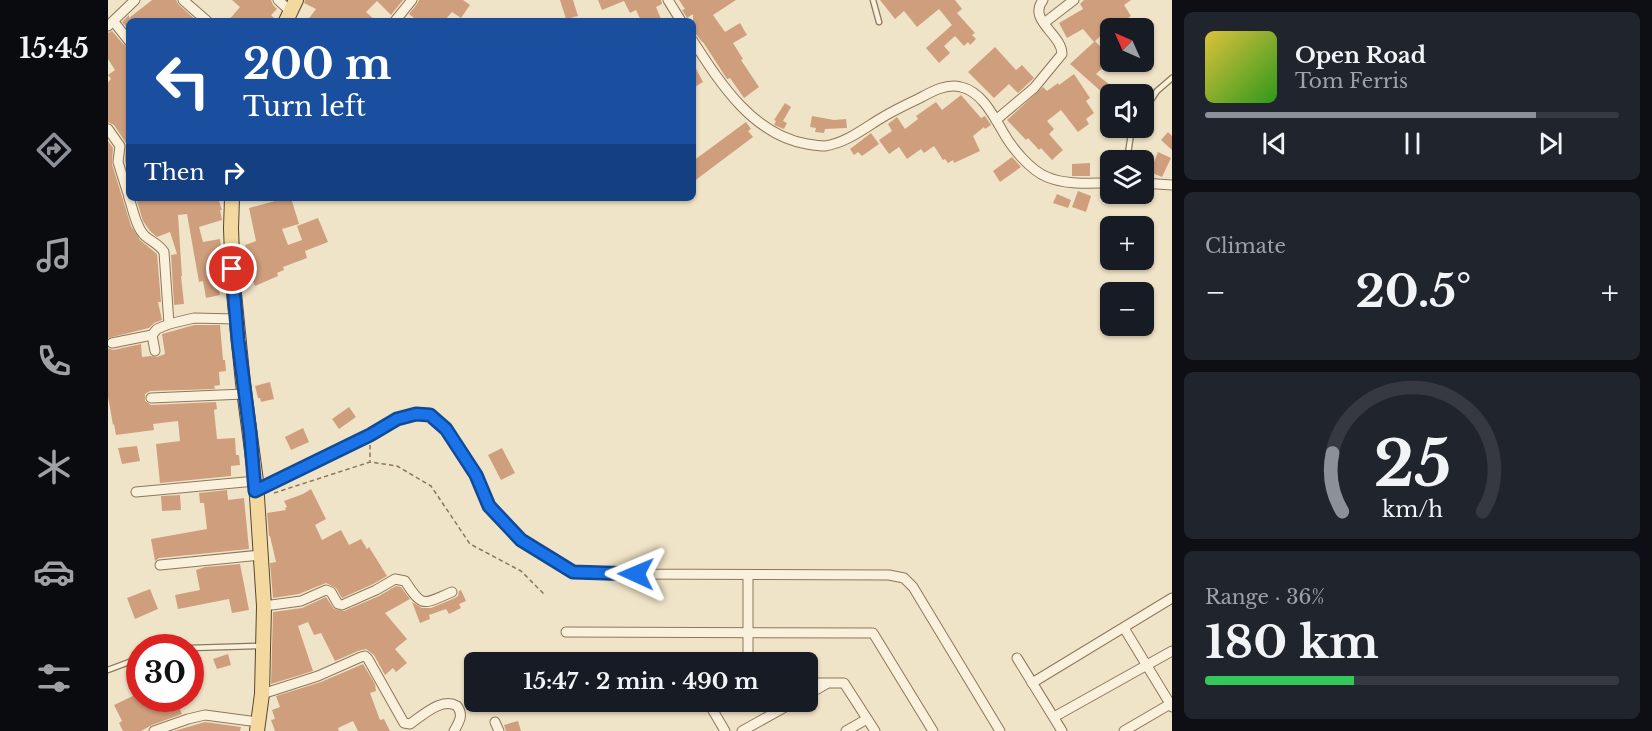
<!DOCTYPE html>
<meta charset="utf-8">
<style>
:root{--surface:#171b24;--page:#20242c;--text:#f1f3f6;--muted:#9ea1a6;--line:#363941;--accent:#8c9099}
body{margin:0;font-family:"Libre Baskerville",serif;background:var(--page);color:var(--text);height:100vh;display:flex;flex-direction:column;font-size:22px;white-space:nowrap}
*{box-sizing:border-box;margin:0}
p{font-size:20px;color:var(--muted)}
.icon{flex:none;width:33px;height:33px;fill:none;stroke:currentColor;stroke-width:2;stroke-linecap:round;stroke-linejoin:round}
.map{position:relative;flex:1;overflow:hidden}
.sheet{display:flex;flex-direction:column;gap:12px;padding:12px;background:#0d0f14;width:480px}
.sheet>*{flex:none}
.banner{position:absolute;left:18px;top:18px;width:570px;height:183px;border-radius:9px;box-shadow:0 2px 4px #0004;background:#1a4fa0;color:#fff;overflow:hidden}
.needle{width:39px;rotate:315deg}
.buttons{position:absolute;left:992px;top:18px;display:grid;gap:12px}
.buttons a{display:grid;place-items:center;width:54px;height:54px;border-radius:9px;background:var(--surface);box-shadow:0 2px 4px #0004;font-size:30px}
.speed{position:absolute;left:18px;top:634px;display:flex;gap:12px;font-size:30px;font-weight:700;text-align:center}
.speed>*{display:grid;place-content:center;width:78px;height:78px;border-radius:50%;background:var(--surface);box-shadow:0 2px 4px #0004;line-height:1}
.speed .limit{border:9px solid #d22;background:#fff;color:#111}
.pin{position:absolute;display:grid;place-items:center;width:51px;height:51px;color:#fff;margin:-26px;border:3px solid #fff;border-radius:50%;box-shadow:0 2px 6px #0007}
.me{position:absolute;width:66px;margin:-33px;rotate:271deg;stroke-linejoin:round;filter:drop-shadow(0 0 4px #0008)}
.turn{display:flex;align-items:center;gap:21px;height:126px;padding:0 18px;font-size:27px}
.turn .icon{width:78px;height:78px;stroke-width:2.5}
.turn b{display:block;font-size:42px;line-height:51px}
.then{display:flex;align-items:center;height:57px;padding:0 18px;background:#0003;gap:12px;font-size:22px}
.big{font-size:45px;font-weight:700;line-height:1.1}
.sheet .widget{flex:1;display:flex;flex-direction:column;justify-content:center;gap:9px;min-width:0;padding:0 21px;border-radius:9px;background:var(--page)}
.sheet .dial{align-items:center;gap:0}
.dial svg{height:156px;overflow:visible;fill:none;stroke:var(--line);stroke-width:7;stroke-linecap:round;text-anchor:middle}
.dial text{fill:var(--text);stroke:none}
.song{display:flex;align-items:center;gap:18px}
.cover{width:72px;height:72px;border-radius:9px;background:linear-gradient(135deg,hsl(50 70% 55%),hsl(110 70% 35%))}
.played{height:6px;border-radius:3px;background:linear-gradient(90deg,var(--accent) 80%,var(--line) 80%)}
.keys{display:flex;justify-content:space-around;direction:ltr}
.heat{display:flex;justify-content:space-between;align-items:center;font-size:33px;direction:ltr}
.charge{height:9px;border-radius:4px;background:linear-gradient(90deg,#34c759 36%,var(--line) 0)}
.trip{position:absolute;left:356px;top:652px;width:354px;height:60px;border-radius:9px;background:var(--surface);box-shadow:0 2px 4px #0004;font-weight:700;line-height:60px;text-align:center}
main{display:flex;flex:1;min-height:0}
.tab-bar{display:flex;flex-direction:column;width:108px;justify-content:space-around;align-items:center;background:#090b0e;color:var(--muted)}
.tab-bar .icon{width:42px;height:42px}
.tab-bar .selected{color:var(--accent)}
.tab-bar b{font-size:27px;color:var(--text)}
.map>svg:first-child{display:block}
</style>
<main>
<nav class="tab-bar">
<b>15:45</b>
<svg class="icon selected" aria-label="directions" viewBox="0 0 24 24"><path d="M12 3l9 9-9 9-9-9zM9 14v-3h6M13 9l2 2-2 2"/></svg>
<svg class="icon" aria-label="music" viewBox="0 0 24 24"><path d="M9 18V5l10-2v13"/><circle cx="6" cy="18" r="3"/><circle cx="16" cy="16" r="3"/></svg>
<svg class="icon" aria-label="phone" viewBox="0 0 24 24"><path d="M5 4h4l2 5-3 2q2 4 5 5l2-3 5 2v4C11 20 4 13 5 4z"/></svg>
<svg class="icon" aria-label="climate" viewBox="0 0 24 24"><path d="M12 3v18M4 7l16 10M4 17L20 7"/></svg>
<svg class="icon" aria-label="car" viewBox="0 0 24 24"><path d="M5 17H2v-5l4-1 3-4h7l3 4 3 1v5h-3M9 17h6M6 11h13"/><circle cx="7" cy="17" r="2"/><circle cx="17" cy="17" r="2"/></svg>
<svg class="icon" aria-label="filters" viewBox="0 0 24 24"><path d="M4 7h16M4 17h16"/><circle cx="9" cy="7" r="2"/><circle cx="15" cy="17" r="2"/></svg>
</nav>
<div class="map">
<svg width="1064" height="731" viewBox="0 0 1064 731">
<rect width="100%" height="100%" fill="#f0e4c8"/>
<g fill="#cf9f7d">
<path d="M44,0H68L71,5L89,21H21V30L14,22L21,15V18Z"/>
<path d="M124,0H163L165,5L169,9L163,15L169,21H120L132,7Z"/>
<path d="M197,0H295L283,15L269,1L258,12L268,21H199L208,9L196,3Z"/>
<path d="M311,0H355L362,5L353,18L344,12L336,21H310L301,14L309,4Z"/>
<path d="M452,0H465L470,16L458,19Z"/>
<path d="M490,0H553L554,4L548,7L553,19L548,21H533L528,10L522,13L516,1L494,10Z"/>
<path d="M571,0H628L605,15L617,32L632,23L639,35L625,43L635,59L633,60L651,87L636,98L622,78L619,79L595,42H594L589,35L585,34V14L579,18L574,10L577,9Z"/>
<path d="M772,0H847L854,9L849,13L867,33L864,35L868,39L862,45L860,42L856,46L847,36L836,46L842,53L831,63L818,48L844,25L831,9L809,27L796,11L787,19Z"/>
<path d="M976,0H1023L1016,5L1023,16L1007,27L1006,24L987,41L1002,57V61L988,74L1002,85L995,93L962,64L986,42L975,29L959,38L951,23L975,9L972,4Z"/>
<path d="M4,31L16,45L21,48V174L17,161L18,143L6,125L0,122V82L3,79L0,75L7,70L0,59V33Z"/>
<path d="M887,47L908,70L914,65L926,78L910,93L901,84L886,98L860,72Z"/>
<path d="M585,63L595,82L585,88Z"/>
<path d="M966,74L982,98L978,101L986,113L978,119L981,124L970,132L953,110L939,121L946,129L941,134L955,150L944,160L933,148L931,150L920,138L918,140L899,120L935,87L939,91L950,83L951,85Z"/>
<path d="M853,95L873,118L877,116L883,125L877,129L876,127L865,136L872,151L846,163L845,160L840,163L837,159L835,160L826,146L816,153L813,149L799,159L791,147L781,154L771,140L784,131L780,124L789,117L797,129L810,119L808,116L828,102L834,110Z"/>
<path d="M677,103L683,107L675,121L679,123L676,129L666,125L668,121L666,120Z"/>
<path d="M704,116L726,120L738,119L739,128L717,129L716,133L707,132L708,128L702,127Z"/>
<path d="M638,122L643,129L640,131L645,137L585,182V161Z"/>
<path d="M1060,132L1064,136V150L1053,140Z"/>
<path d="M763,133L771,144L754,156L750,152L746,155L742,149Z"/>
<path d="M0,141L5,148L4,164L23,226L32,240L49,254L53,302H50L54,320L46,323L41,328L0,338Z"/>
<path d="M1050,152L1063,158L1054,177L1042,172Z"/>
<path d="M904,157L913,167L892,182L885,171Z"/>
<path d="M982,163V176H964V164Z"/>
<path d="M970,191L983,196L978,212L964,207Z"/>
<path d="M949,194L963,200L960,208L945,203Z"/>
<path d="M28,198H110L114,210H112L114,220L91,227L95,242L112,239L115,260L116,278L109,279L112,295L98,298L95,281L91,282L79,214L70,215L74,276H73L76,304L66,305L63,255L69,254L62,232L49,237L42,231L35,221Z"/>
<path d="M178,198H183L191,224L174,229L180,245L194,240L189,226L210,218L220,242L197,251L199,258L175,267L176,270L169,273L170,276L147,286L143,276L147,274L137,245L148,241L141,208Z"/>
<path d="M86,325H112L115,360H117L118,371L111,372L112,385L106,386L107,389L42,391L37,394V401L43,405L108,402L109,409L106,410L109,439L127,438L128,455H131L132,465L123,466V476L52,483L48,444L72,441L70,421L45,424L46,430L8,435L6,424L5,425L0,397V348L5,350L33,344L34,357L42,356L49,357L57,354L54,334Z"/>
<path d="M162,382L166,399L153,402L152,398H150L147,386Z"/>
<path d="M241,407L248,417L231,429L224,419Z"/>
<path d="M195,428L201,442L183,450L177,437Z"/>
<path d="M29,446L32,461L14,464L10,448Z"/>
<path d="M394,448L407,473L393,480L380,455Z"/>
<path d="M203,489L218,519L207,525L214,540L233,530L241,545L253,539L259,549L261,547L279,576L265,584L234,598L228,588L218,583L191,594L165,598L162,563L168,562L162,536H161L159,513L178,510L177,508L179,507L176,501L195,494Z"/>
<path d="M119,490L120,500L136,498L141,549L51,558L47,561L43,539L99,529L96,503H92L91,493Z"/>
<path d="M72,495L73,510L54,511L53,496Z"/>
<path d="M132,564L141,610L124,613L121,599L70,609L67,595L92,590L88,570L97,567Z"/>
<path d="M288,586L293,587L302,599L277,613L299,639L287,649L299,663L288,672L285,668L277,675L266,655L258,649L250,651L227,661L213,633L206,635L200,622L190,626L205,671L163,684L165,612L194,608L218,597L226,609L236,611L271,596Z"/>
<path d="M42,589L50,609L27,619L19,598Z"/>
<path d="M353,590L358,601L351,604L353,608L341,614L338,609L321,615L322,619L312,623L304,602L314,608H323L347,598L350,596L351,591Z"/>
<path d="M120,654L123,665L109,669L105,659Z"/>
<path d="M255,664L267,684L268,691L262,693L272,720L276,719L282,731H250L245,721L230,728L231,731H167L163,720L167,719L164,710L172,707L168,696L213,682Z"/>
<path d="M29,694L32,699H67L74,714L44,725L33,731H15L11,723L14,721L6,705Z"/>
<path d="M410,721L413,731H398L396,725Z"/>
<path d="M97,722L133,727L132,731H66Z"/>
</g>
<g fill="none" stroke-linecap="round" stroke-linejoin="round">
<g stroke="#8d765c" stroke-width="7">
<g id="lane">
<path d="M765,0L771,22"/>
<path d="M1035,112L1049,91L1064,78"/>
<path d="M1019,160L1023,134L1026,128"/>
<path d="M82,648L152,646"/>
<path d="M0,670L32,658"/>
</g>
</g>
<g stroke="#8d765c" stroke-width="11">
<g id="street">
<path d="M75,0L99,21"/>
<path d="M170,0L182,11"/>
<path d="M560,0L573,21"/>
<path d="M287,21L304,0"/>
<path d="M6,22L21,41"/>
<path d="M936,23L966,0"/>
<path d="M0,26L27,0"/>
<path d="M585,41C612,83 645,135 699,144C705,145 711,146 717,146C737,143 754,130 770,120C783,112 797,105 810,99C823,92 838,83 853,87C874,92 885,115 895,132C904,148 922,170 939,177C958,185 982,183 1002,183"/>
<path d="M888,120L926,88L954,54C954,34 919,20 935,0"/>
<path d="M0,129L12,146L10,162L21,197"/>
<path d="M1035,183L1064,185"/>
<path d="M21,198C25,209 28,228 37,236C44,242 51,244 56,252L61,324L86,318L128,319"/>
<path d="M44,335L47,351"/>
<path d="M4,343L44,335L49,329L61,324"/>
<path d="M43,398L136,394"/>
<path d="M147,491L262,435L289,419L308,414L322,415L338,428L367,475L381,506L413,540L465,572L506,574L781,575L796,578L805,587L892,731"/>
<path d="M28,492L148,481"/>
<path d="M52,565L152,555"/>
<path d="M156,606L193,601L218,590L223,592L230,604L234,605L268,590L287,579L297,581C315,609 315,604 344,592"/>
<path d="M1016,628L1064,707"/>
<path d="M458,632L765,633L825,731"/>
<path d="M909,658L954,731"/>
<path d="M640,663V575"/>
<path d="M699,683H736L767,731"/>
<path d="M924,683L1064,598"/>
<path d="M154,694L210,676L253,657L257,656L260,659L296,723L302,724C315,715 334,697 349,706C356,715 351,722 346,731"/>
<path d="M699,695L718,684"/>
<path d="M600,702L617,731"/>
<path d="M946,717L1064,651"/>
<path d="M387,722L391,731"/>
<path d="M46,731L80,719L97,715L150,722"/>
<path d="M634,731L686,702"/>
<path d="M738,731L759,719"/>
<path d="M1016,731L1064,703"/>
</g>
</g>
<g stroke="#5b4430" stroke-width="16">
<g id="primary">
<path d="M178,21L188,0"/>
<path d="M124,198L123,228L125,283L135,383L148,481L156,606L154,694L149,731"/>
</g>
</g>
<g stroke="#8d765c" stroke-width="1.5" stroke-dasharray="4.5 3" stroke-linecap="butt">
<path d="M262,445V461"/>
<path d="M166,493L262,462L289,466L323,486L362,544L413,571L437,595"/>
</g>
<use href="#lane" stroke="#faf1dc" stroke-width="4.5"/>
<use href="#street" stroke="#faf1dc" stroke-width="9"/>
<use href="#primary" stroke="#f3d9a0" stroke-width="14"/>
</g>
<g fill="none" stroke-linecap="round" stroke-linejoin="round">
<g stroke="#114b97" stroke-width="15">
<path id="route" d="M124,269L130,340L142,432L147,491L262,435L289,419L308,414L322,415L338,429L368,475L381,506L413,540L465,572L528,574"/>
</g>
<use href="#route" stroke="#1a73e8" stroke-width="10"/>
</g>
</svg>
<div class="buttons">
<a><svg class="needle" viewBox="-14 -14 28 28"><path d="M0-13l5 13h-10z" fill="#e53935"/><path d="M0 13l5-13h-10z" fill="#9ea1a6"/></svg></a>
<a><svg class="icon" aria-label="sound" viewBox="0 0 24 24"><path d="M4 9h4l5-4v14l-5-4H4zM17 9q2 3 0 6"/></svg></a>
<a><svg class="icon" aria-label="layers" viewBox="0 0 24 24"><path d="M12 4l9 5-9 5-9-5zM3 14l9 5 9-5"/></svg></a>
<a>+</a>
<a>−</a>
</div>
<div class="speed"><div class="limit">30</div></div>
<div class="pin" style="left:124px;top:269px;background:#d93025"><svg class="icon" aria-label="arrive" viewBox="0 0 24 24"><path d="M6 21V4h12l-3 4 3 4H6"/></svg></div>
<svg class="me" style="left:528px;top:574px" viewBox="-20 -20 40 40"><path d="M0-17L14 15 0 8-14 15z" fill="#1a73e8" stroke="#fff" stroke-width="4"/></svg>
<div class="trip">15:47 · 2 min · 490 m</div>
<div class="banner">
<div class="turn"><svg class="icon" aria-label="left" viewBox="0 0 24 24"><path d="M17 20v-9H6M10 6l-5 5 5 5"/></svg><div><b>200 m</b>Turn left</div></div>
<div class="then">Then<svg class="icon" aria-label="right" viewBox="0 0 24 24"><path d="M7 20v-9h11M14 6l5 5-5 5"/></svg></div>
</div>
</div>
<section class="sheet">
<div class="widget">
<div class="song"><i class="cover"></i><div><b>Open Road</b><p>Tom Ferris</p></div></div>
<div class="played"></div>
<div class="keys"><svg class="icon" aria-label="previous" viewBox="0 0 24 24"><path d="M18 5L8 12l10 7zM5 5v14"/></svg><svg class="icon" aria-label="pause" viewBox="0 0 24 24"><path d="M8 5v14M16 5v14"/></svg><svg class="icon" aria-label="next" viewBox="0 0 24 24"><path d="M6 5l10 7-10 7zM19 5v14"/></svg></div>
</div>
<div class="widget"><p>Climate</p>
<div class="heat"><a>−</a><b class="big">20.5°</b><a>+</a></div>
</div>
<div class="widget dial"><svg viewBox="0 0 100 80">
<path d="M14 69A42 42 0 1 1 86 69"/>
<path d="M14 69A42 42 0 0 1 9 39" stroke="#8c9099"/>
<text x="50" y="56" font-size="32" font-weight="700">25</text>
<text x="50" y="72" font-size="11">km/h</text>
</svg></div>
<div class="widget"><p>Range · 36%</p><b class="big">180 km</b><div class="charge"></div></div>
</section>
</main>
